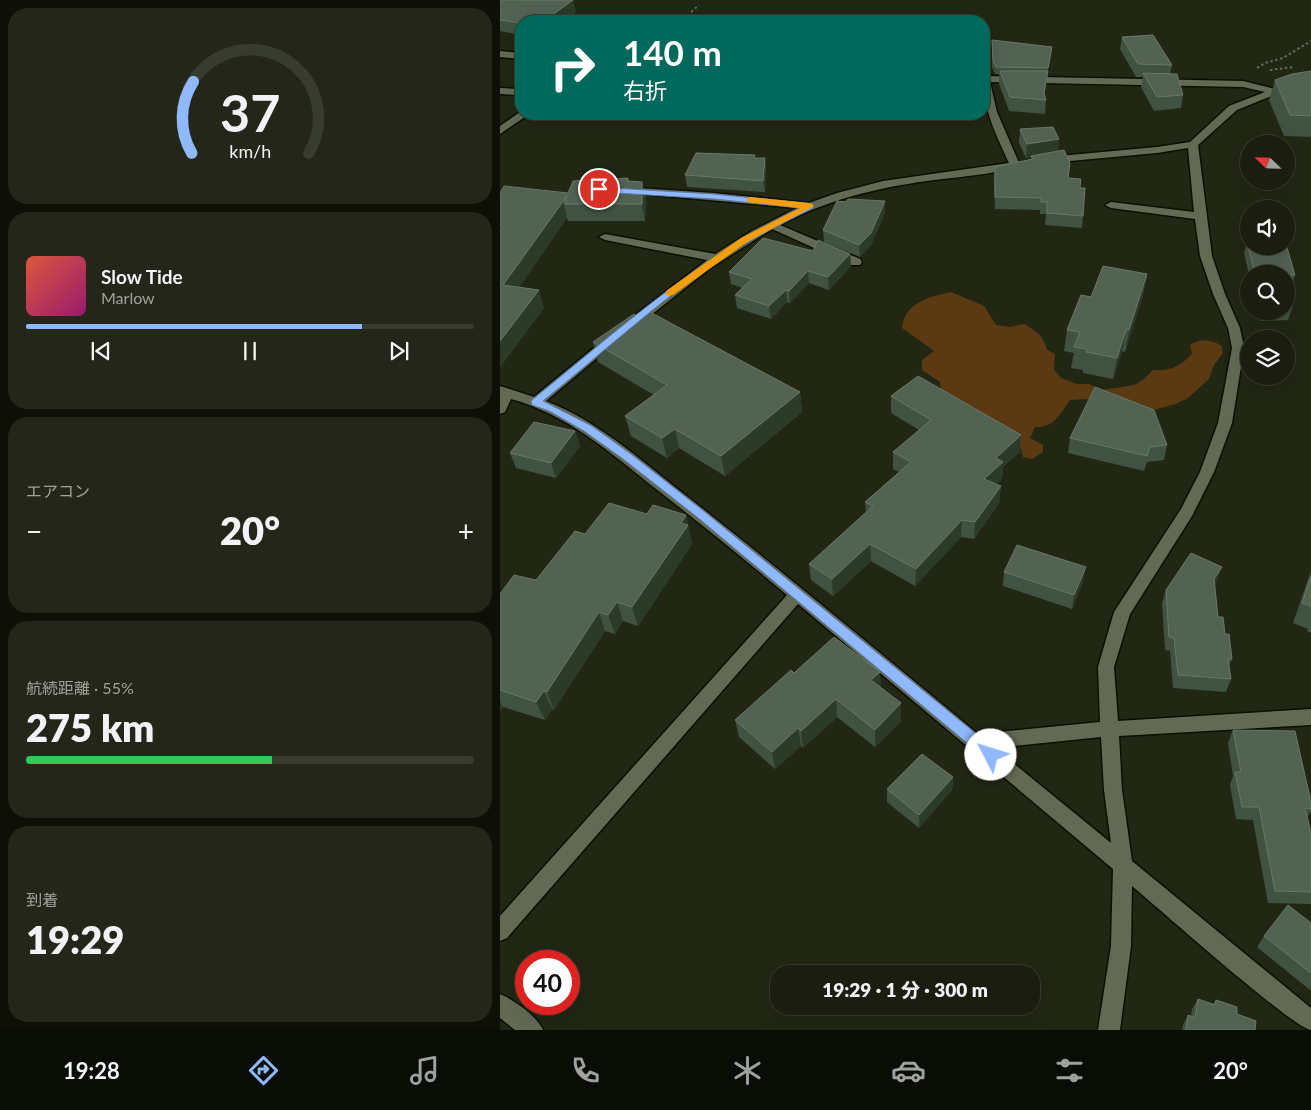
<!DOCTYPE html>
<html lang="ja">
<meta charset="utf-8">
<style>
:root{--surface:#1a1d0f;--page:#232618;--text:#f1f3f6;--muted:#9fa29e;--line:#383b2f;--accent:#90b8fd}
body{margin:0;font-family:Lato,"Noto Sans JP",sans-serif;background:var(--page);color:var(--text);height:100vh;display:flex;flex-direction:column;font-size:19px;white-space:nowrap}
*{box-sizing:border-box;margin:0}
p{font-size:16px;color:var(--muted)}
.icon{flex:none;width:28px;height:28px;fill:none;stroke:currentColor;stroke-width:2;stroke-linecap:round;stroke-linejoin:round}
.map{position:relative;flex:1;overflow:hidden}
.details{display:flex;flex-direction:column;gap:8px;padding:8px;background:#0e1008;width:500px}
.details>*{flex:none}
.top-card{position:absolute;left:15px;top:15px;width:475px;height:105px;border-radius:20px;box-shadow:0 5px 20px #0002,0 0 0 1px var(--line);background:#00695c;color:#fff;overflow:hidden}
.needle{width:32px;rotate:293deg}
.fabs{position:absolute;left:740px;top:135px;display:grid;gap:10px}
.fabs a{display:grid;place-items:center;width:55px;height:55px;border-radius:50%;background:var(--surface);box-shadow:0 5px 20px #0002,0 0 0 1px var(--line);font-size:25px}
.speed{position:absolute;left:15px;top:950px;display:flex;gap:10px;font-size:25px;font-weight:700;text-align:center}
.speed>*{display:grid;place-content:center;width:65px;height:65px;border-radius:50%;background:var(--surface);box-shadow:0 5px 20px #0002,0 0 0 1px var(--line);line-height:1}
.speed .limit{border:8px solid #d22;background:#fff;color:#111}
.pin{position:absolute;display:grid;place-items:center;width:42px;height:42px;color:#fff;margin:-21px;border:2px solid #fff;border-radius:50%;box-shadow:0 1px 5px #0007}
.me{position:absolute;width:55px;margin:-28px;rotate:310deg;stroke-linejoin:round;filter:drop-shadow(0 0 4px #0008)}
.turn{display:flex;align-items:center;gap:18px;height:105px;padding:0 25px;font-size:22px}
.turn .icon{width:65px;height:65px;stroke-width:2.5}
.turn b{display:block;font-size:35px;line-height:42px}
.big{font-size:38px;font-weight:800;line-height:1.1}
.details .tile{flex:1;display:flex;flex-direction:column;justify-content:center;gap:8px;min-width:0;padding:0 18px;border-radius:20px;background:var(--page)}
.details .dial{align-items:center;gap:0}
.dial svg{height:130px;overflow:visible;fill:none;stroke:var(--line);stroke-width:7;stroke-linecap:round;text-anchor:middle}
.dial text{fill:var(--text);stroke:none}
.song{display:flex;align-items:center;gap:15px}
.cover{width:60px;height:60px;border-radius:8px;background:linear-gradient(135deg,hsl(10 70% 55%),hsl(320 70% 35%))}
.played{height:5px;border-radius:2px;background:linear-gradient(90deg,var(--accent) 75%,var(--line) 75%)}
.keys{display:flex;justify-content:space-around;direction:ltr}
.heat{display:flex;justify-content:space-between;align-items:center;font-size:28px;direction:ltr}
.charge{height:8px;border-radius:4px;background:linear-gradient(90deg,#34c759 55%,var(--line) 0)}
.trip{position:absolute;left:270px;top:965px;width:270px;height:50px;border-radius:20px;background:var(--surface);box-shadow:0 5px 20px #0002,0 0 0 1px var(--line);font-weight:800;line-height:50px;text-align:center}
.tab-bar{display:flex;height:80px;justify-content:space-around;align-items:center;background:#0a0c06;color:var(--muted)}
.tab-bar .icon{width:35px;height:35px}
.tab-bar .selected{color:var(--accent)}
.tab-bar b{font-size:22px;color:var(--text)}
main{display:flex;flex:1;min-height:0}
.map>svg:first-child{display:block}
</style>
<main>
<section class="details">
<div class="tile dial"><svg viewBox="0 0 100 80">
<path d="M14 69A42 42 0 1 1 86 69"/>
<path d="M14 69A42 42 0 0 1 15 25" stroke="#90b8fd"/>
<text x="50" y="56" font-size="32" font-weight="700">37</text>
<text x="50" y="72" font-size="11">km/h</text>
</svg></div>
<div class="tile">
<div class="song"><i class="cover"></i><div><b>Slow Tide</b><p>Marlow</p></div></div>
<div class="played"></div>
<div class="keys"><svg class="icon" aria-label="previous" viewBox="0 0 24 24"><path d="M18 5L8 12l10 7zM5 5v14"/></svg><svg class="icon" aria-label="pause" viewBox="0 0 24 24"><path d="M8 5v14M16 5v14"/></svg><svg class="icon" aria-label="next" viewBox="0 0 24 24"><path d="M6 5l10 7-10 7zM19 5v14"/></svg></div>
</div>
<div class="tile"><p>エアコン</p>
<div class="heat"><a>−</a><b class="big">20°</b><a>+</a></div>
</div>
<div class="tile"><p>航続距離 · 55%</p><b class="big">275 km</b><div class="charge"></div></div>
<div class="tile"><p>到着</p><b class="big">19:29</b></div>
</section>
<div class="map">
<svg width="811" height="1030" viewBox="0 0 811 1030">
<rect width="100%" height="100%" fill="#222714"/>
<path fill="#5b3a13" d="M451,292L484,306L496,325L509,327L524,324C536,331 544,336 547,350L555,354L554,370L561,378L577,384H589L602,390L634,385L643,380L653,370C671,371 679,367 692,354L690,345C701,338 710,339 722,346L723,353L714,365L709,379L688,398L676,404L653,410L585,399L570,400C560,414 554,428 535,427L530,438L543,445V452L532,459L523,457L521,449L441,396L440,382L422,370V360L434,351L402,328C405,302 429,297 451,292Z"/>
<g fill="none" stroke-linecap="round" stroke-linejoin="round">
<g stroke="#0b1001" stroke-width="3">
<g id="minor">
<path d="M0,51L21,53V59L0,57Z"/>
<path d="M484,76L743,81L775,89L811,82V88L776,94L737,110L698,145L712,256L725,294L740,328L744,348L732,423L714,472L692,516L630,614L614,667L618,721L811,709V725L619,736L622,790L632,861L811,1008V1030C795,1030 655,905 632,886L631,946L620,1030H598L611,946L613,869L298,604L7,938L0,941V916L287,595C244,559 200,523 156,489C112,454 67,414 11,399L5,412L0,414V386L34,397L105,339H115L116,342L46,401C101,422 147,466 193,501C289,577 384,656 478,734L600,722L598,667L614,612L681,509L700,472L718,423L732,348L728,328L713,294L700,256L695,219L611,208L605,205L611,202L694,212L688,148L657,153L548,163L543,160L548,157L657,147L690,142L729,106L765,92L743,87L490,82L497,112L520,165L519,167C489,175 457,177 427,181C376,188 326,200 280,225L360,259L362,262L360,265H352L272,229L209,269L136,327H128L126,324L128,321L207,260L105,240L99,237L105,234L215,254L252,231L297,208L120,192L118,190L120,188L124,187L214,193L309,203L337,193L383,181L509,163C496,134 482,108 484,76ZM601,737L604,790L611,843L495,748Z"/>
<path d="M0,88L21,89V95L0,94Z"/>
<path d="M20,112L21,114H29L0,134V126Z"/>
<path d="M0,994C14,1000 37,1016 43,1030H15L0,1018Z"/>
</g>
</g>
<g stroke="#656a59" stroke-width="2" stroke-dasharray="2.5 2.5" stroke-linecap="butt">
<path d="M195,21L191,12L199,5"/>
<path d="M757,68L765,63L783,58L811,41"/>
<path d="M770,70L794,67"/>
</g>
<use href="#minor" fill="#636a54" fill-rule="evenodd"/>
</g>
<g fill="#405242">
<path d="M0,0L76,12L21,21V35L0,31Z"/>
<path d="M622,37L672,65L670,74L683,95L681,108L654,111L641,87L643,77H636L620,49Z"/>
<path d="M492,40L552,47L544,95L546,100L545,114L509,111L499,84V74H495L492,67Z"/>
<path d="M811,71V137L784,136L769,100L775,80Z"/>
<path d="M520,129L559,139L558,151L568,178L580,188L583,216L582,228L545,225L546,214H540V210L495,209L494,178L495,167L531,159V157L526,158L519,143Z"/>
<path d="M265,158L266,170L265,192L187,187L185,175Z"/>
<path d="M128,178L129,181L142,182L146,199L145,221H68L67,218L19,287L44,308L0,367V193H68Z"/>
<path d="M385,213L371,245L360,257L324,242L323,230Z"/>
<path d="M747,242L795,275L793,282L795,289L791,300H788L792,308L788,320L760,321L758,311H786V274H749L744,253Z"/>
<path d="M313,251L350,254L351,266L329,290L309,283L290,303L287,302L271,319L237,308L235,295L242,288L231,284L229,272Z"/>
<path d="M647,274L643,295L625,352L622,351L613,379L583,373V370L571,368L574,353L564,351L567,330L591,297Z"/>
<path d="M93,342L300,392L302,412L225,476L179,448L167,458L131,436L125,416L154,395L98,362Z"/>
<path d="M391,396L520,452L503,467L502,479L496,484L501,486L499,503L474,539L461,537L415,586L371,561L333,596L311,580L309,564L366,513L365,502L399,472L393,469V452L419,430L391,413Z"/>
<path d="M75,431L80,446L56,478L16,468L10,453Z"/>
<path d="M570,438L667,445L664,460L647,462L644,471L568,453Z"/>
<path d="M147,514L186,515L192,544L138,626L123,621L115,634L105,631L54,710L52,709L45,720L3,707L0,711V594L36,580L85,534Z"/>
<path d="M811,571V633L807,631L808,629L793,623Z"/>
<path d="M504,572L583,582L572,609L503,586Z"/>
<path d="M717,580L715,584L718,617L725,634L732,659L729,665L731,679L726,692L673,688L670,651L665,650L662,603L666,590Z"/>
<path d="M294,673L381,688L401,703V721L375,747L337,717L303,748L301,746L275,769L239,737L235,720Z"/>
<path d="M733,730L811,802V811L807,817L811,833V904L768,903L753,820L736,819L730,785L733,776L728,743Z"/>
<path d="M453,777L452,790L419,828L387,802V789Z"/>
<path d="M811,923V988L810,990L757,947L764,936Z"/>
<path d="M698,999L713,1004L716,1000L737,1014L755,1030H682L683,1025L688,1015L691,1016L692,1009Z"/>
</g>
<g fill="#2c3a28">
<path d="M73,0L76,12L63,21H44Z"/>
<path d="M548,71L546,85L544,100V93Z"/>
<path d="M559,139L558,153L531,156V157L526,158L527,144Z"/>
<path d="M265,158L266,170L265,192L263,181Z"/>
<path d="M142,182L146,199L145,221L142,204Z"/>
<path d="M67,196L64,204L67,218L9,302L3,285Z"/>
<path d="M385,201V213L371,245L360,257L359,245Z"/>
<path d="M350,254L351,266L329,290L328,277Z"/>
<path d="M308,271L309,283L290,303L289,291Z"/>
<path d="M647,274L643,295L625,352L629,330Z"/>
<path d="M39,290L44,308L0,367V341Z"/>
<path d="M286,290L287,302L271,319L269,306Z"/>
<path d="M626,330L622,351L613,379L617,358Z"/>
<path d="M300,392L302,412L225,476L221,456Z"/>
<path d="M175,429L179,448L167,458L162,438Z"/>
<path d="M75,431L80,446L56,478L51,463Z"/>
<path d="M521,435L520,452L503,467L502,479L483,496L484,479L496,458Z"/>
<path d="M501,486L499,503L474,539L475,522Z"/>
<path d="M186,515L192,544L138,626L132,607Z"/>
<path d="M462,520L461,537L415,586L416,569Z"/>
<path d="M370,544L371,561L333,596L332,579Z"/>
<path d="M586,567L583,582L572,609L574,595Z"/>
<path d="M722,567L717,580L710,592L714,579Z"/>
<path d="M117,602L123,621L115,634L108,615Z"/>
<path d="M99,612L105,631L54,710L47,692Z"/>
<path d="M380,672L381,689L371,680Z"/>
<path d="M44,691L52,709L45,720L36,702Z"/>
<path d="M336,699L337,717L303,748L301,731Z"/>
<path d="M0,701L3,707L0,711Z"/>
<path d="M401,703V721L375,747V730Z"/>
<path d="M298,728L301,746L275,769L272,752Z"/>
<path d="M453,777L452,790L419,828V815Z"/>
</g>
<g fill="#526253" stroke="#697868">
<path d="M0,0H73L44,21H21V23L0,20Z"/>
<path d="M228,15L281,21H227Z"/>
<path d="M653,35L672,65L638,64L622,37Z"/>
<path d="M492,40L552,47L548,68L496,67L493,60Z"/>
<path d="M500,71H548L544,93L546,100L510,97Z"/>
<path d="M811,71V116L790,115L775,80L792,74Z"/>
<path d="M643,73L677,74L683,95L657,97Z"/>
<path d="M553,127L559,139L527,144L520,129Z"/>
<path d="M564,150L570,163L568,178L581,179L580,188H585L583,216L547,213V202H541V198L495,197V167L533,159L531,156Z"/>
<path d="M196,153L255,155L254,158H265L263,181L185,175Z"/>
<path d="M128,178L127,181L142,182V204H64L67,196L3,285L39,290L0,341V230L3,226H0V193L4,186L68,193L73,181Z"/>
<path d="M348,199L385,201L371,233L359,245L323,230L337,201L346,202Z"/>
<path d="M263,238L313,251L318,240L350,254L328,277L308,271L289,291L286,290L269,306L235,295L252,279L229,272Z"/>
<path d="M749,241V246H786V244L795,275H791L795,289H786V274H755L747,242Z"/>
<path d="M603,266L647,274L629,330H626L617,358L586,352L587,349L574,347L580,332L567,330L581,295L591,297Z"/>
<path d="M786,297L792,308L786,309Z"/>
<path d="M148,311L300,392L221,456L175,429L162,438L125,416L167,385L93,342L134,314L139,317Z"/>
<path d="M418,376L521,435L496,458L503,462L484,479L501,486L475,522L462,520L416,569L370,544L332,579L309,564L373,506L365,502L411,462L393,452L431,420L391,396Z"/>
<path d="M595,387L654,410L667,445L650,447L647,456L570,438Z"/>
<path d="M34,422L75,431L51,463L10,453Z"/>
<path d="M109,503L147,514L153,505L186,515L181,523L188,525L132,607L117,602L108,615L99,612L47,692L44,691L36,702L0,690V594L14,575L36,580L75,531L85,534Z"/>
<path d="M517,545L586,567L574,595L504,572Z"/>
<path d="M691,553L722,567L714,579L718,617H723L725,634H729L732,659H728L731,679L678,675L674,638L669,637L666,590Z"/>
<path d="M811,576V606L802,603Z"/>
<path d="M334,637L380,672L371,680L401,703L375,730L336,699L301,731L298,728L272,752L235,720L291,670L294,673Z"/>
<path d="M733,730L795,731L811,802V809L805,808L811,833V892L775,891L759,807H742L735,772H741Z"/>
<path d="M422,754L453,777L419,815L387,789Z"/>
<path d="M788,905L811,923V973L764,936Z"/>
<path d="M698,999L715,1005L716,1000L737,1007V1014L756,1021L755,1030H686L688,1015L695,1018Z"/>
</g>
<path fill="#90b8fd" stroke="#5e78a4" d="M96,187L214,194L313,204V208C281,224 249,240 219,260C158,302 101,354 43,401L92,426L131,454L205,512L496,750L498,755L496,759L491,761L486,759L197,517L123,459L84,431L49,411L32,405L31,402L32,400C118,330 200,256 300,208L214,199L99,192L95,189Z"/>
<path fill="#f59e0b" d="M250,197L310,203L314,206L247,242L173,295H166V291L241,238L300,208L247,202V198Z"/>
</svg>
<div class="fabs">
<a><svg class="needle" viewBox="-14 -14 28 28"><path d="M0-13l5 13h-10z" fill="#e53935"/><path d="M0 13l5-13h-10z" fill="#9fa29e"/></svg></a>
<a><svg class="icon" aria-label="sound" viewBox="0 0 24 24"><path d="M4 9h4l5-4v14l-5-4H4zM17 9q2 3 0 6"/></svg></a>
<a><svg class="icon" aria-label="search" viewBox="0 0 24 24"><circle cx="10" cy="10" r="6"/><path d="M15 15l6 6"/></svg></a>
<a><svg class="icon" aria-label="layers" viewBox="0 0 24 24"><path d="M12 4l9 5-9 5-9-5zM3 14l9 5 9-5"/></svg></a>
</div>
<div class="speed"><div class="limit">40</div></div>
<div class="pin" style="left:99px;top:189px;background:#d93025"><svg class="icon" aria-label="arrive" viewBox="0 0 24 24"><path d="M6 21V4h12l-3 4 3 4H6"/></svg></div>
<svg class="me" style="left:491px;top:755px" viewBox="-20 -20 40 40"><circle r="19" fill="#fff"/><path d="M0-13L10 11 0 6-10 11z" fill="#90b8fd"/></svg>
<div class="trip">19:29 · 1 分 · 300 m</div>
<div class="top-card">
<div class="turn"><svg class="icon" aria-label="right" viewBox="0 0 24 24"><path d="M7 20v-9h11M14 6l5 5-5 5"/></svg><div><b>140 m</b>右折</div></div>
</div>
</div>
</main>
<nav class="tab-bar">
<b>19:28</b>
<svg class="icon selected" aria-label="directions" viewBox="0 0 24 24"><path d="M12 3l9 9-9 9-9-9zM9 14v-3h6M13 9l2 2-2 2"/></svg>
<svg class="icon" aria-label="music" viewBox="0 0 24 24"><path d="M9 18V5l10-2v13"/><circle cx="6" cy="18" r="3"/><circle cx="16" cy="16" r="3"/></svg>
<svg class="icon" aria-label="phone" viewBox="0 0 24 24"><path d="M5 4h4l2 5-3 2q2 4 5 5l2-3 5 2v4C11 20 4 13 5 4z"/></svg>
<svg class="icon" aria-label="climate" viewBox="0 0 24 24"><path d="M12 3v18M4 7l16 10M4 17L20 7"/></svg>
<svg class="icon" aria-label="car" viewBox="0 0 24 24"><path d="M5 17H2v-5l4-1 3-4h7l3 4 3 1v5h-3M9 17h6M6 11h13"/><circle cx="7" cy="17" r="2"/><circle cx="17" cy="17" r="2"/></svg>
<svg class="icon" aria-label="filters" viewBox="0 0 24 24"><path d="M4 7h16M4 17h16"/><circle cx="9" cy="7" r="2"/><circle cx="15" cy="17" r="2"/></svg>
<b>20°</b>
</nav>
